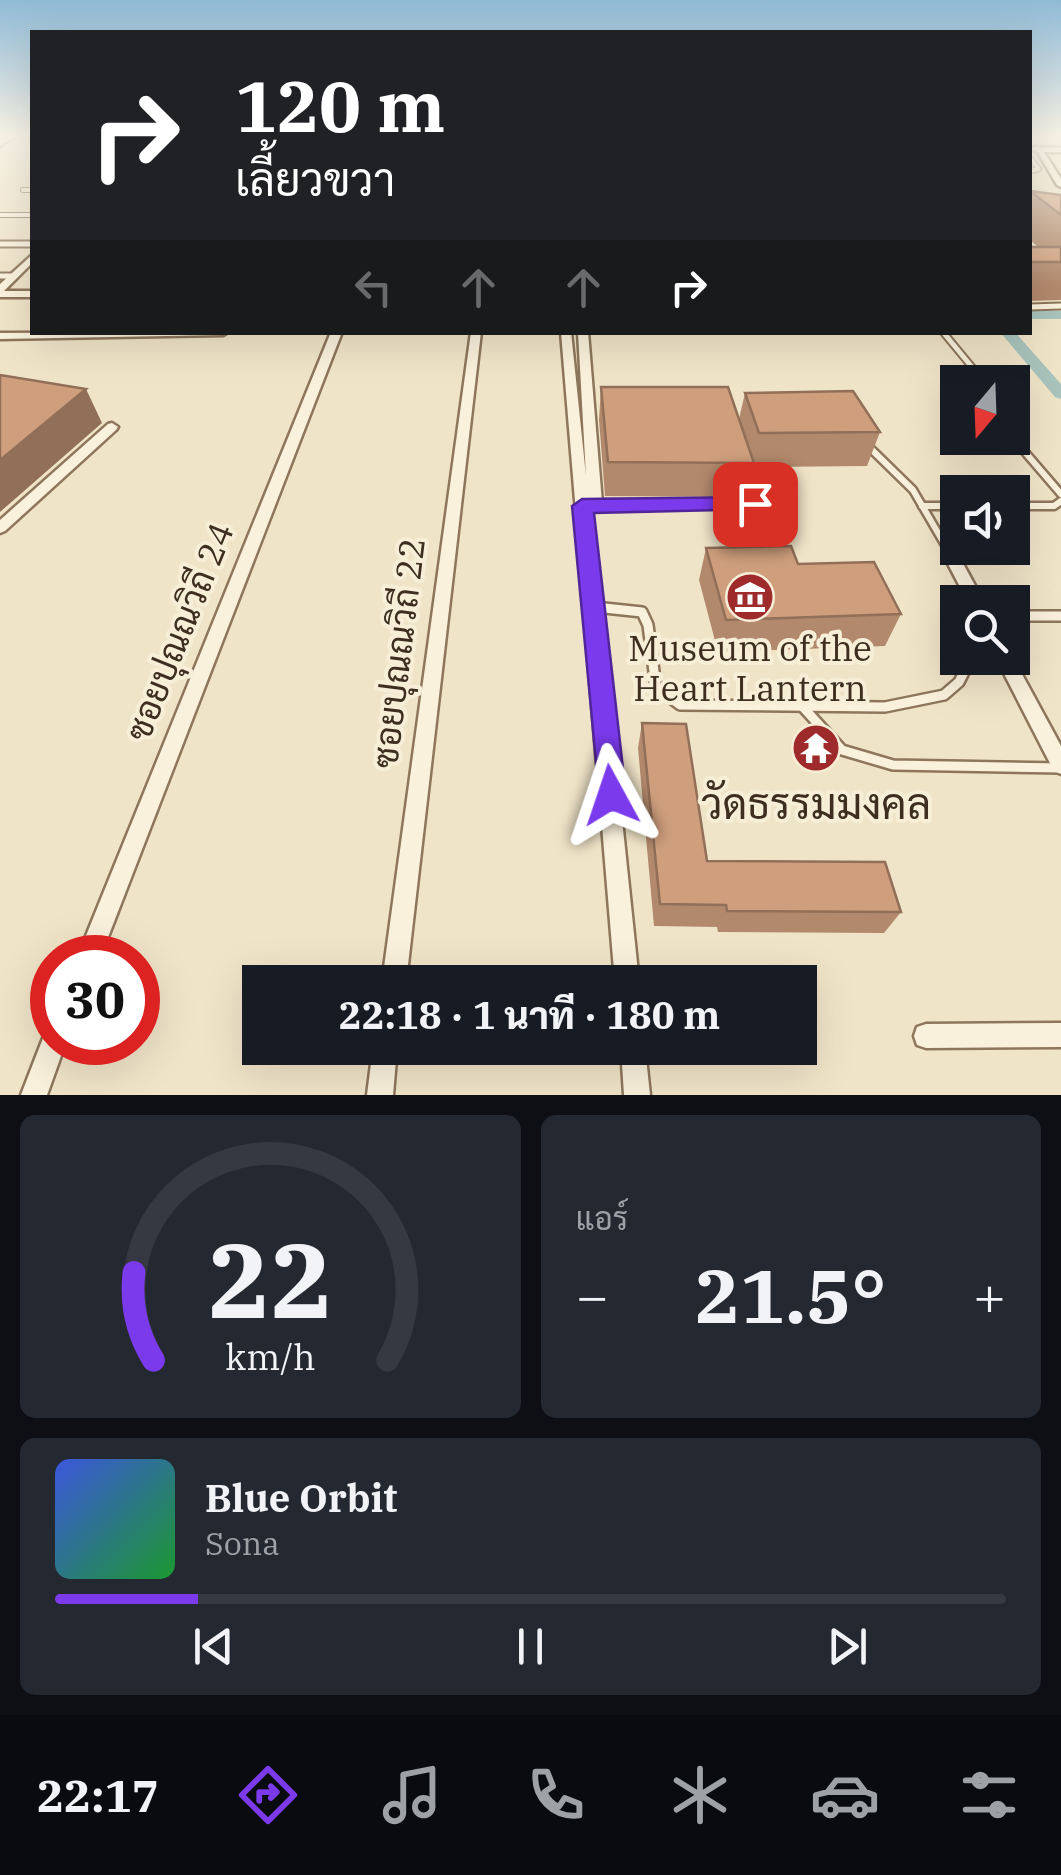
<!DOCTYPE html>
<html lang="th">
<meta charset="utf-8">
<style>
:root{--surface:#171b24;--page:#242831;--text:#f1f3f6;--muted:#9ea1a6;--line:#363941;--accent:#7c3aed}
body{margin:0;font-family:"IBM Plex Serif",Sarabun,serif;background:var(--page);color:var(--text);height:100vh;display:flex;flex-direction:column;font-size:38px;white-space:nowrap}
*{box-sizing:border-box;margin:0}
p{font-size:32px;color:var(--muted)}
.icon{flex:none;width:55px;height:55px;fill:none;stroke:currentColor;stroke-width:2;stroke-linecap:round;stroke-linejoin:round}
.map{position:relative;height:1095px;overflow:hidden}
.side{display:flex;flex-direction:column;gap:20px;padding:20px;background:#0d0f14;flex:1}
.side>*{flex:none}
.guide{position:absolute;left:30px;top:30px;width:1002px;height:305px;border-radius:0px;box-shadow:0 10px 40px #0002;background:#202124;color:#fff;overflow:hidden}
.needle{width:65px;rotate:199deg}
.buttons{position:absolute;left:940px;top:365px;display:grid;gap:20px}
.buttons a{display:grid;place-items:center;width:90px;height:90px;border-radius:0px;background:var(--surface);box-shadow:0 10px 40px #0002;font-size:50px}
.speed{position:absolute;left:30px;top:935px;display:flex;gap:20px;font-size:50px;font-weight:700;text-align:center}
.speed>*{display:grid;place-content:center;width:130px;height:130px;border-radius:50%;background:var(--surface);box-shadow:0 10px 40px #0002;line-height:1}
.speed .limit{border:15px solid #d22;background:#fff;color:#111}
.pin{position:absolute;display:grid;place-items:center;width:85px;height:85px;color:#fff;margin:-42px;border-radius:20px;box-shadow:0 5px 15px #0006}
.me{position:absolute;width:110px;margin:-55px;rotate:355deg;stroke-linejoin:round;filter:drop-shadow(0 0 8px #0008)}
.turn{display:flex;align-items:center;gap:35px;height:210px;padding:0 40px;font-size:45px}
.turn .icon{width:130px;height:130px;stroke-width:2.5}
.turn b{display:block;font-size:70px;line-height:85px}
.lanes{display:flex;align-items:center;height:95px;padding:0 40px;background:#0003;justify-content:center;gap:50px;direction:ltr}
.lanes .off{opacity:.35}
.big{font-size:75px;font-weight:800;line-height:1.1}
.side .card{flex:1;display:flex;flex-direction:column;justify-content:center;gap:15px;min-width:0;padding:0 35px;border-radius:15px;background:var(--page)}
.side .dial{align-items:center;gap:0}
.dial svg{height:260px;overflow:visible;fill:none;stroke:var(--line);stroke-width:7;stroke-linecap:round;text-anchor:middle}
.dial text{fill:var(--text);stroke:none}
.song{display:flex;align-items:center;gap:30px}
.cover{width:120px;height:120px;border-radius:15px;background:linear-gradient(135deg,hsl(230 70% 55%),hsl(130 70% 35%))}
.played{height:10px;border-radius:5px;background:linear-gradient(90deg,var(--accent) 15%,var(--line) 15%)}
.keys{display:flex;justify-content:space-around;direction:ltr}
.heat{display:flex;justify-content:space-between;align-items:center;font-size:55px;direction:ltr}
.side .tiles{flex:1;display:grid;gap:20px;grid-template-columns:1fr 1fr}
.card:last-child{grid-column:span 2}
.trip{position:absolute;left:242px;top:965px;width:575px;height:100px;border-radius:0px;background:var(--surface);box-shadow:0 10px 40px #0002;font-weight:800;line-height:100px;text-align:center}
.menu{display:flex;height:160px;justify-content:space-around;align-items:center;background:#090b0e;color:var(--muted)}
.menu .icon{width:70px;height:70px}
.menu .on{color:var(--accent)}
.menu b{font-size:45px;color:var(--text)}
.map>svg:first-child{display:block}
</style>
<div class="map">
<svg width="1061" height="1095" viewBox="0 0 1061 1095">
<rect width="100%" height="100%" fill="#f0e4c8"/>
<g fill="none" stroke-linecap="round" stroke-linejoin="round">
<g fill="#a9c4bc" fill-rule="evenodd">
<rect x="1030" y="311" width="31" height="8"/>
<path d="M1000,332H1015L1061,384V399L1055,397Z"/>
</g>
<g stroke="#8d765c" stroke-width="6">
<g id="service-far3">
<path d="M1030,158L1039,169L1030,171"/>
<path d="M23,190H32"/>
<path d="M0,215H32"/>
</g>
</g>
<g stroke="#8d765c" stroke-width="9">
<g id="service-far2">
<path d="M0,244H32"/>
<path d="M0,276H14"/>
<path d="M1030,307L1061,306"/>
<path d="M943,332L981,378"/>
</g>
</g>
<g stroke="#8d765c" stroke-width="11">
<g id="service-far1">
<path d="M979,376L984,382"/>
<path d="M1012,437L1061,494"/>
<path d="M869,447L913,490L952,557"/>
<path d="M593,503L755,504L747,476"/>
<path d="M922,506H958"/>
<path d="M1012,506H1054L1061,501"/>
</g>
</g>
<g stroke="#8d765c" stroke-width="14">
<g id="service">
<path d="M951,555L955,562"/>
<path d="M595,607L642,612L648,625L656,687L680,705L885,707L944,695L959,682L971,658"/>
<path d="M1012,616H1061"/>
<path d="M802,706L842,750L893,765L1061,768"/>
</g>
</g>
<g stroke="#8d765c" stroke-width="5">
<g id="minor">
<path d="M9,135H16L0,146V141Z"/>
<path d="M1034,147L1061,148V152H1044L1061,179V187L1057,185L1037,151L1030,149Z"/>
<path d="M32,255V263L4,291H32V297H0V284Z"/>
<path d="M228,332L223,335L0,339V333Z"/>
<path d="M331,332H342L100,958H77Z"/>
<path d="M471,332H481L406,982H382Z"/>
<path d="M561,332H571L586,476L578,332H588L602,503L595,508L589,505L639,982H615Z"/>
<path d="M112,423L118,427L116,430L5,531L0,533V520L108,424Z"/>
<path d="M955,557L960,558L984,602H968L947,562Z"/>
<path d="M1012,656L1061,746V774L1054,771L996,658Z"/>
<path d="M1061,1023V1047L926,1048L917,1045L914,1036L917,1027L926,1024Z"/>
<path d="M52,1030V1042H66L47,1095H21L45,1033Z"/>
<path d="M373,1048H397L393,1095H367Z"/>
<path d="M621,1048H645L650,1095H624Z"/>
</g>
</g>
<use href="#service-far3" stroke="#faf1dc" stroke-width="4"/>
<use href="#service-far2" stroke="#faf1dc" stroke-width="5"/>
<use href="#service-far1" stroke="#faf1dc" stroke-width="6"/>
<use href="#service" stroke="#faf1dc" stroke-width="9"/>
<use href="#minor" fill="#faf1dc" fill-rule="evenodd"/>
</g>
<g fill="#b2896c">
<path d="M1030,191L1061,195V300L1030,301V247H1038L1030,240Z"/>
<path d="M601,387L739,419L745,393L880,432L867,466L753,467L746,497L605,496L599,420Z"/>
<path d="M706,548L798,564L901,614L885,646L718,652L699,580Z"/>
<path d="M642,723L707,861L901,912L884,933L718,932L717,927L654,926L638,748Z"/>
</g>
<path fill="#916f58" d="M86,389L102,423L0,512V460Z"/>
<g fill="#cf9f7d" stroke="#916f58" stroke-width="2.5">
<path d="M1030,191L1061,195V215Z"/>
<rect x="1030" y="247" width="31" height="15"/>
<path d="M0,375L86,389L0,460Z"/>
<path d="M601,387H728L754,463L608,462Z"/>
<path d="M853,391L880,432L759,433L745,393Z"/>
<path d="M791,546L798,564L874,562L901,614L726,620L706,548Z"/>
<path d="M642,723L686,724L707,861L885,862L901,912L727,911L726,905L660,904Z"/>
</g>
<linearGradient id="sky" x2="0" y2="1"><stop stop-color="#8fbad6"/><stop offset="0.47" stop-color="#f8f3e6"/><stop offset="1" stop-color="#f8f3e6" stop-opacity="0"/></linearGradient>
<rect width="1061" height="288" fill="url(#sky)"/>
<path fill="#7c3aed" stroke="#51269a" stroke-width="2.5" d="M755,497L763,499V509L594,513L626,795L622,805L611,809L600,805L572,506L582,499Z"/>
<defs>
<g id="museum-disc" transform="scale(2.5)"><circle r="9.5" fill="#9e2a2b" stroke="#f7eed8"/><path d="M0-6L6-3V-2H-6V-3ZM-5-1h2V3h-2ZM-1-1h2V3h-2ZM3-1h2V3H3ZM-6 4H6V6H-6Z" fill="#fff"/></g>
<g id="temple-disc" transform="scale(2.5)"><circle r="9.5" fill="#9e2a2b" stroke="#f7eed8"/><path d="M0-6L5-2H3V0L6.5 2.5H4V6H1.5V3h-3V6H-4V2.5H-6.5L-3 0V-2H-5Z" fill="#fff"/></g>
</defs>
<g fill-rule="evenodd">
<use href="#museum-disc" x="750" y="597"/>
<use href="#temple-disc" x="816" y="748"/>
</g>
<g text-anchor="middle" stroke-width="8" stroke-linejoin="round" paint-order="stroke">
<g font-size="35" fill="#3d2e20" stroke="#f7eed8">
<text transform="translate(180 632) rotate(-68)" y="12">ซอยปุณณวิถี 24</text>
<text transform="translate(399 653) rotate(-83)" y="12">ซอยปุณณวิถี 22</text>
</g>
<g font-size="35" fill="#3d2e20" stroke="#f7eed8">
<text x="750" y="661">Museum of the<tspan x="750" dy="40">Heart Lantern</tspan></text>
</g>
<g font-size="42" fill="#3d2e20" stroke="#f7eed8">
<text x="816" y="819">วัดธรรมมงคล</text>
</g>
</g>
</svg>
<div class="buttons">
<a><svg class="needle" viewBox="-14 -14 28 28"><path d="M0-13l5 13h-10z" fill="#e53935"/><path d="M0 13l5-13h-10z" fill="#9ea1a6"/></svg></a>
<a><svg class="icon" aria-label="sound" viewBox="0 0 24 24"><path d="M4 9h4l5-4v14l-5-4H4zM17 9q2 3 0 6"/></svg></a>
<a><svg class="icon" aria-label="search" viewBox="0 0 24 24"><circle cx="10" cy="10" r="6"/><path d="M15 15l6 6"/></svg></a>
</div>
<div class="speed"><div class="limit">30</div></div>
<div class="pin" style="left:755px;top:504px;background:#d93025"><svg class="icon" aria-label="arrive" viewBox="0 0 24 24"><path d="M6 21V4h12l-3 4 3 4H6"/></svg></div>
<svg class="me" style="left:611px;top:795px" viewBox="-20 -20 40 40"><path d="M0-17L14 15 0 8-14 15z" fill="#7c3aed" stroke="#fff" stroke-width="4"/></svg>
<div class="trip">22:18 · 1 นาที · 180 m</div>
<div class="guide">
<div class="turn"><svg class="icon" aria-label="right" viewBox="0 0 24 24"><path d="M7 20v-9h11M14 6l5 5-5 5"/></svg><div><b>120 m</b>เลี้ยวขวา</div></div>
<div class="lanes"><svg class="icon off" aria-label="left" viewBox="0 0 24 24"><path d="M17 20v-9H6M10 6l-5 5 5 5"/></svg><svg class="icon off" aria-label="ahead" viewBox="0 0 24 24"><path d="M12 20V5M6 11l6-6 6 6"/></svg><svg class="icon off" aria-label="ahead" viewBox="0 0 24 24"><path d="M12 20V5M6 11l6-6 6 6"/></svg><svg class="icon" aria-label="right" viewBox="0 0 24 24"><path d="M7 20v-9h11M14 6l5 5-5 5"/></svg></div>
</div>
</div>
<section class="side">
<div class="tiles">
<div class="card dial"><svg viewBox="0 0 100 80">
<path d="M14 69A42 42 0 1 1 86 69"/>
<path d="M14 69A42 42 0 0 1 8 42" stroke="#7c3aed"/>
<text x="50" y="56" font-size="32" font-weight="700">22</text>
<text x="50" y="72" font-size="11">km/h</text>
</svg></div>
<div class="card"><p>แอร์</p>
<div class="heat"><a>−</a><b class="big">21.5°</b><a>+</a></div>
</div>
<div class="card">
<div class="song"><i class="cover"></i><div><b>Blue Orbit</b><p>Sona</p></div></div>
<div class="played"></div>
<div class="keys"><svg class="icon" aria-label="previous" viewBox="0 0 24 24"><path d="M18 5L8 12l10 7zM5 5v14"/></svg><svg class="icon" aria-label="pause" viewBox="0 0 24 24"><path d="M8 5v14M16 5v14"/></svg><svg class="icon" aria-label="next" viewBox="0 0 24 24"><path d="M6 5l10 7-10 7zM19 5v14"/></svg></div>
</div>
</div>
</section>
<nav class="menu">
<b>22:17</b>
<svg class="icon on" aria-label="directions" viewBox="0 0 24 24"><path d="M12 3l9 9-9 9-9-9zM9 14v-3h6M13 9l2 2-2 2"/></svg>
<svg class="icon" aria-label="music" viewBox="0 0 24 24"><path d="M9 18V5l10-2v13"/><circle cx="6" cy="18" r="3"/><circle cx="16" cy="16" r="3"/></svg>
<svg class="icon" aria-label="phone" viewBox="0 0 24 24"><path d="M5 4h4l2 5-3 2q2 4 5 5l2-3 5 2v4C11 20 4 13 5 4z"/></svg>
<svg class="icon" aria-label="climate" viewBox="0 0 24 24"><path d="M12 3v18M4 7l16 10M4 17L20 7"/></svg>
<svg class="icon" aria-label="car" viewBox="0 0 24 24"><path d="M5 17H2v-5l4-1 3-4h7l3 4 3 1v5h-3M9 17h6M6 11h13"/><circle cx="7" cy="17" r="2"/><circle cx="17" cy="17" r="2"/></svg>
<svg class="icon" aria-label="filters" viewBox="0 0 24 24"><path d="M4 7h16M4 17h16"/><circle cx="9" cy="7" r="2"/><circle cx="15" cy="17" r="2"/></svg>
</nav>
